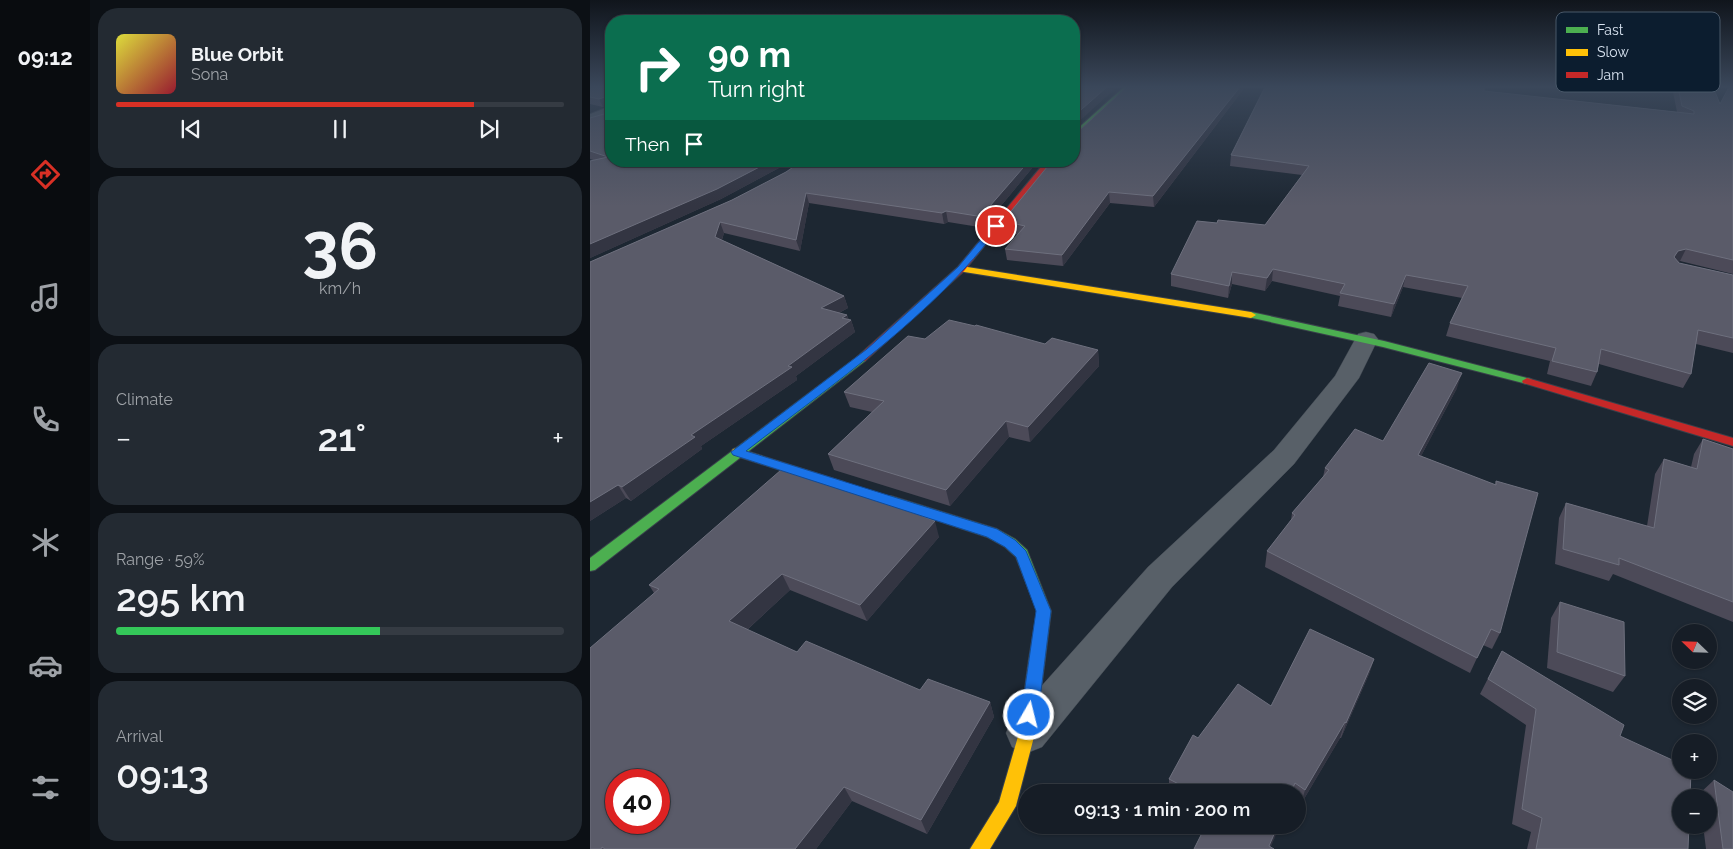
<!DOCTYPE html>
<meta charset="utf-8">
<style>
:root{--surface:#161d26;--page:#232a32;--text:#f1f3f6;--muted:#9ea2a7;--line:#353b43;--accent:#d93025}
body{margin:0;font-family:Raleway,sans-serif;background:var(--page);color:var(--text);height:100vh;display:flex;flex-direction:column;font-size:19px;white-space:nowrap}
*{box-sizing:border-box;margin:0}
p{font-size:16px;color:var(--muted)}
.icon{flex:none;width:28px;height:28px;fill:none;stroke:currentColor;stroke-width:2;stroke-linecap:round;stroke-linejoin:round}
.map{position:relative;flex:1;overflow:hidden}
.details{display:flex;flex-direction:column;gap:8px;padding:8px;background:#0c1015;width:500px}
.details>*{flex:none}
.banner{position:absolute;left:15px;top:15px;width:475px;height:152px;border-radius:20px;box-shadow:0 1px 4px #0004,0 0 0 1px var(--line);background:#0b6e4f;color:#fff;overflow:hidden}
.needle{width:32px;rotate:293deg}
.fabs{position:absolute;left:1082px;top:624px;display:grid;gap:10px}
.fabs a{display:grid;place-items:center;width:45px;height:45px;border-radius:50%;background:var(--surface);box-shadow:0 1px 4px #0004,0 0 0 1px var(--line);font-size:25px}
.speed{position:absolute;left:15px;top:769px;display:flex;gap:10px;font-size:25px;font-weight:700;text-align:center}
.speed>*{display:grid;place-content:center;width:65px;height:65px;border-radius:50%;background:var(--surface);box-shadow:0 1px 4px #0004,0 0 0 1px var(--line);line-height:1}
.speed .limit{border:8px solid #d22;background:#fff;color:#111}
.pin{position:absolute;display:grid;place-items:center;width:42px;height:42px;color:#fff;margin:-21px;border:2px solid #fff;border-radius:50%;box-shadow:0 1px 5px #0007}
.me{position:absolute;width:55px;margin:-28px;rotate:8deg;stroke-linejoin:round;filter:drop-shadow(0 0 4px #0008)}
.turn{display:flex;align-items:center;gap:18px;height:105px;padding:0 20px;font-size:22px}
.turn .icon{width:65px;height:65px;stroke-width:2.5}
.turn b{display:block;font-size:35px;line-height:42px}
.then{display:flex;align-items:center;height:48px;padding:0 20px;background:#0003;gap:10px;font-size:19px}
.big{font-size:38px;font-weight:600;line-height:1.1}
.details .widget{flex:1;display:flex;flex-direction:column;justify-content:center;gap:8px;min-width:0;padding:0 18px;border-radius:20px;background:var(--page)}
.details .dial{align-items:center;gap:0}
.dial b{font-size:65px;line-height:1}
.song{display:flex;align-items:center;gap:15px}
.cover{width:60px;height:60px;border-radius:8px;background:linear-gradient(135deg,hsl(60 70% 55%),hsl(350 70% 35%))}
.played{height:5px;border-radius:2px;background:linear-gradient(90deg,var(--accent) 80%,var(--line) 80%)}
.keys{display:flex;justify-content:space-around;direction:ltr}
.heat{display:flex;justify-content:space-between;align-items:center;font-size:28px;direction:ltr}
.charge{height:8px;border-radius:4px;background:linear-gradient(90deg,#34c759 59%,var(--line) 0)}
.trip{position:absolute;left:428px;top:784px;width:288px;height:50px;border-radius:25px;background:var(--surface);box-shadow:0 1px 4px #0004,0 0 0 1px var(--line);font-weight:600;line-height:50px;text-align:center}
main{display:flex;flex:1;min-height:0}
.tab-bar{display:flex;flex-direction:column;width:90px;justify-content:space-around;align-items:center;background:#090c0f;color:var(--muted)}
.tab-bar .icon{width:35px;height:35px}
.tab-bar .selected{color:var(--accent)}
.tab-bar b{font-size:22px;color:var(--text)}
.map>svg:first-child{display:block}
</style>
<main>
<nav class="tab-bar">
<b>09:12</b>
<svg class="icon selected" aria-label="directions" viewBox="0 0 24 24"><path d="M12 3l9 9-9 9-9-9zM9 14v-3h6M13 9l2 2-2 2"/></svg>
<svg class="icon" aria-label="music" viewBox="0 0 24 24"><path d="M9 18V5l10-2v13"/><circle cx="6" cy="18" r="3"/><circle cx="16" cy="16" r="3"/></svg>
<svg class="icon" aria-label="phone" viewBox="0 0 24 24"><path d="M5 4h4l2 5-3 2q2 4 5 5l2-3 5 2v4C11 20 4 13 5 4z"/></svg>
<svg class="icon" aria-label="climate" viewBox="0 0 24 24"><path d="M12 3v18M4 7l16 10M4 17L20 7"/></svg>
<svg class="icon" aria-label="car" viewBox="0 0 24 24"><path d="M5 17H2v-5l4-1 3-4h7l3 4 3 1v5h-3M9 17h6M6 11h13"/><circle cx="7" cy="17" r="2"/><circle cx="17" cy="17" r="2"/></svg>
<svg class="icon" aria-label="filters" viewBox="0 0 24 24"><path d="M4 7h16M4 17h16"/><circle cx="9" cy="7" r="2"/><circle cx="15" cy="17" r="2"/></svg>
</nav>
<section class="details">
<div class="widget">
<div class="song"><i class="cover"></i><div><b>Blue Orbit</b><p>Sona</p></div></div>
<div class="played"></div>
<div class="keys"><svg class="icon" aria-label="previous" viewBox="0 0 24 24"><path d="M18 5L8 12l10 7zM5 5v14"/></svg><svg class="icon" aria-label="pause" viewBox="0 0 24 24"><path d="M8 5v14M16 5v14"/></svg><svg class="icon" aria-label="next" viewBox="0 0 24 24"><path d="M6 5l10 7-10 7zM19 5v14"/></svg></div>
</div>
<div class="widget dial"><b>36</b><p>km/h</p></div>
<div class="widget"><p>Climate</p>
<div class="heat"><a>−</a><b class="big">21°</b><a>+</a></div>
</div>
<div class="widget"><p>Range · 59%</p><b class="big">295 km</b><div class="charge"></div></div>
<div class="widget"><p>Arrival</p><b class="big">09:13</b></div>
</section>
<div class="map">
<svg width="1143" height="849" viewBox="0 0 1143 849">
<rect width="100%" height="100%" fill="#1d2732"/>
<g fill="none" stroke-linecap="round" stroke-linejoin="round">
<g stroke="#39414b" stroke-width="1">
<g id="street">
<path d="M21,106V115L0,123V114Z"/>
<path d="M776,332L784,334L788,339L769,378L704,464L582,587L452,747L437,753L422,747L416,733L422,719L558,567L684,450L745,376L768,334Z"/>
</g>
</g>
<g stroke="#39414b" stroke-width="2">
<g id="fast">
<path d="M534,87H540L484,137V132Z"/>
<path d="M661,312L794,341L941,379L942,381L937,384L793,347L658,317V313Z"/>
<path d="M271,356L276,359L275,361L5,570L0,571V558L267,357Z"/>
<path d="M301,496L407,529L425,539L437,550L461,611L455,659L452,664L447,666L442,664L439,659L447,611L426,557L415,547L397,537L297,504L295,501L297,498Z"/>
</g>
</g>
<g stroke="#39414b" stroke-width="2">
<g id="slow">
<path d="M371,266L661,312L666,315L661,318L368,271L367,269Z"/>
<path d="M147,448L254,482L256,485L254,488L250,489L143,455L141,452L143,449Z"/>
<path d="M447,652L452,654L455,659L445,733L426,806L400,849H380L409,802L429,733L439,659L442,654Z"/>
</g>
</g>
<g stroke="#39414b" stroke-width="2">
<g id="jam">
<path d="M456,161H463L374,271L275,361H267L266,359L267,357L368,267Z"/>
<path d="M937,378L1143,438V446L933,383L932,381Z"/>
</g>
</g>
<use href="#street" fill="#586068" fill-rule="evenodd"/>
<use href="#fast" fill="#4caf50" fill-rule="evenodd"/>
<use href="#slow" fill="#ffc107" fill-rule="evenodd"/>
<use href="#jam" fill="#c62828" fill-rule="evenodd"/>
</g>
<g fill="#4c4a58">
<path d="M0,87H21V106V105L13,107L0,104Z"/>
<path d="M537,87H655L564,207L520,203L473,266L417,260L415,249L428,235L414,231L413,221L490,130Z"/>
<path d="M1082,87H1123L1130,104L1143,87V274L1090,261L1088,262L1089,263L1143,275V353L1106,344L1101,374L1093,388L1009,364L1007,372L1001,386L957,374L960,361L856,336L860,323L872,298L813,287L801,317L748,306L750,296L682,281L675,291L642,284L638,298L581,286V274L627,223L675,225L712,175L640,166L641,155L894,91L1087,112Z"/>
<path d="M0,118L21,161H202L131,199L0,258V161L3,160L0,159Z"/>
<path d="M212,161H448L395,225L394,223L389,227L358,222L354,224L219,203L210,251L134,233L132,240L254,296L258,308L249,313L257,315L259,320H261L265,332L206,376L207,380L111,446L112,449L41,501L36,498L0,521V262L142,200L196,172Z"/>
<path d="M335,339L455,344L508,350L509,366L440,442L419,437L360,506L244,470L238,454L282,412L260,407L254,392Z"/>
<path d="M867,388L831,456L905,485L906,481L910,633L902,649L893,645L880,673L675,567L677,551L701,520L702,513L733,477L735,468L793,441Z"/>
<path d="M1113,439L1143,449V622L1023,574L1019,581L965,564L969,518L976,503L1057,526L1065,474L1074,459L1101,467L1104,454Z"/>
<path d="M213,477L336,512L338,518L349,537L277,621L200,590L157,630L207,652L330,690L400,702L404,717L337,834L262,801L226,849H0L64,593L59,585Z"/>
<path d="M970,602L1035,676L1023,692L957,668L961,618Z"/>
<path d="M912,651L1030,736L1098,849H937L941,832L922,824L936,725L890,694Z"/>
<path d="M784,659L779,674L751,738H750L711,804L706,801V792H579V779L608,738Z"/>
<path d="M1124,780L1143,849H1116L1113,825H1119V798H1110L1109,794Z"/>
</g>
<g fill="#333542">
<path d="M517,87H527L484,126V116Z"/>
<path d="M650,87H655L564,207L563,196Z"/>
<path d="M18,96L21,105L13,107L9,99Z"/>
<path d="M181,161H202L131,199L0,258V244Z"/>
<path d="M439,161H448L395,225L393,214Z"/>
<path d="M519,192L520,203L473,266L472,255Z"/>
<path d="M216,193L219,203L210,251L206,240Z"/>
<path d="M356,211L358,222L354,224L352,213Z"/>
<path d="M392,213L394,223L389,227L387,216Z"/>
<path d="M130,222L134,233L129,248L125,237Z"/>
<path d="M1096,249L1090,261L1082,263L1084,257L1088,251Z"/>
<path d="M683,269L682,281L675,291L677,278Z"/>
<path d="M642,272V284L638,298L639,286Z"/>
<path d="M816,275L813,287L801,317L804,304Z"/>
<path d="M254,296L258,308L235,320L231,308Z"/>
<path d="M257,315L259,322L261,320L265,332L206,376L207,380L111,446L112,449L41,501L32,487L101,435L198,366Z"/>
<path d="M508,350L509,366L440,442L438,427Z"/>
<path d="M872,373L867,388L823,471L828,455Z"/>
<path d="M416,421L419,437L360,506L356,490Z"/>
<path d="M28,485L36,498L0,521V502Z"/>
<path d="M336,512L340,525L345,521L349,537L277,621L270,605L332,516Z"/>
<path d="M192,574L200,590L149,637L139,621Z"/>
<path d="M784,659L779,674L751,738L756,723Z"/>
<path d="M400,702L404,717L337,834L331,820Z"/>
<path d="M755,722L750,738L711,804L715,790Z"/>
<path d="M254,787L262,801L226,849H205Z"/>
<path d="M688,825H690L680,849L679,846Z"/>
</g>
<g fill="#5a5b69" stroke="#6e707e" fill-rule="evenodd">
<path d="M0,87H21V101H19L18,96L9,99L0,97Z"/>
<path d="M484,87H517L484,116Z"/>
<path d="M537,87H650L563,196L519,192L472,255L415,249L435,226L413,221L462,161H484V131L490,130Z"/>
<path d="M675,87H894V91L1104,114V111L1092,106L1088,87H1123L1130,104L1139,87H1143V260L1096,249L1088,251L1084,257L1089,263L1143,275V338L1108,330L1101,374L1011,349L1007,372L962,361L966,348L860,323L878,286L816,275L804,304L750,293L755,284L683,269L677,278L642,272L639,286L581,274L607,221L627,223L628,220L675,225L719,166L641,155Z"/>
<path d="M21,112V161H181L127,189L0,244V161L18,157L0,151V118Z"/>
<path d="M212,161H439L393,214L392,213L387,216L356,211L352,213L216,193L206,240L130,222L125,237L254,296L231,308L257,315L252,318L261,320L198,366L202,367L101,435L105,437L32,487L28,485L0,502V262L142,200L196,172Z"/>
<path d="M359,320L385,326L386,325L455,344L462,338L508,350L438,427L416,421L356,490L238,454L294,401L254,392L318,336L335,339Z"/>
<path d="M839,363L872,373L828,455L906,485V481L948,493L910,633L901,629L887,658L677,551L705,515L702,513L739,470L735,468L765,429L793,441Z"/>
<path d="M1113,439L1143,449V602L1029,558V565L973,549L976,503L1064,528L1074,459L1107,469Z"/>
<path d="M191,470L213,477L217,473L336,512L332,516L345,521L270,605L192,574L139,621L207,652L216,641L330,690L338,679L400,702L331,820L254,787L205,849H15L12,847L11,849H0V648L69,589L59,585ZM26,780H69V822H26Z"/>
<path d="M970,602L1034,622L1035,676L967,652Z"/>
<path d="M720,629L784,659L756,723L755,722L715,790L705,783L701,792H604L579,779L603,735L608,738L648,684L681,706Z"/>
<path d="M912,651L1034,725L1030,736L1091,764V770H1101L1100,798H1091V825H1099L1098,849H946L952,818L932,809L946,709L898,679Z"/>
<path d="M1124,780L1143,792V849H1133Z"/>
<path d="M616,825H688L679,846L684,849H604Z"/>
</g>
<linearGradient id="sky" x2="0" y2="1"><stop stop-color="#10151c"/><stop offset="0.42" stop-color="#3a475a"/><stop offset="1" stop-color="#3a475a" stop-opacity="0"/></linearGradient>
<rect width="1143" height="206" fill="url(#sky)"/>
<path fill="#1a73e8" stroke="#114b97" d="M403,225L410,226C344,315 243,384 156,451L407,529L425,540L436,551L461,611L448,715L445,721L439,723L433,721L431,715L446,611L426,557L415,547L397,537L143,455L141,452L277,349L368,267Z"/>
<rect x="966" y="12" width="164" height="80" rx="8" fill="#0c1d2f" stroke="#495869" stroke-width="1"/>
<rect x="976" y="27" width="22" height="6" fill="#4caf50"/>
<rect x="976" y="49" width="22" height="7" fill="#ffc107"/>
<rect x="976" y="72" width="22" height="6" fill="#c62828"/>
<g font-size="14" fill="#d7e2ef">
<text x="1007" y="35">Fast</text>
<text x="1007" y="57">Slow</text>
<text x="1007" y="80">Jam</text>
</g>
</svg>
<div class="fabs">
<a><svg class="needle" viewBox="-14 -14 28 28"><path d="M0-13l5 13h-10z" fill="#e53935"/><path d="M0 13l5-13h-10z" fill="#9ea2a7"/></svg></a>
<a><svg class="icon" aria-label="layers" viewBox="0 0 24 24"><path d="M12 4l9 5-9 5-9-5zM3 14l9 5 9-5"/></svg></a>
<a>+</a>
<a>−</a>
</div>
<div class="speed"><div class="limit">40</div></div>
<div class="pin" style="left:406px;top:226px;background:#d93025"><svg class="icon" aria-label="arrive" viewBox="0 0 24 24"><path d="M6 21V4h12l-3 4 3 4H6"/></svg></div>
<svg class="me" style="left:439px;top:715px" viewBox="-20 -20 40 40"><circle r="17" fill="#1a73e8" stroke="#fff" stroke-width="3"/><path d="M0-11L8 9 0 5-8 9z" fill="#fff"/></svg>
<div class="trip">09:13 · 1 min · 200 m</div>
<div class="banner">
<div class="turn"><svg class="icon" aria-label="right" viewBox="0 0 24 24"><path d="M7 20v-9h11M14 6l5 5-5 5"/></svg><div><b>90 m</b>Turn right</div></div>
<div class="then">Then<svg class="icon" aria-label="arrive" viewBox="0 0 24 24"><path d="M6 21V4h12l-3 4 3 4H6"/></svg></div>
</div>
</div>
</main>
